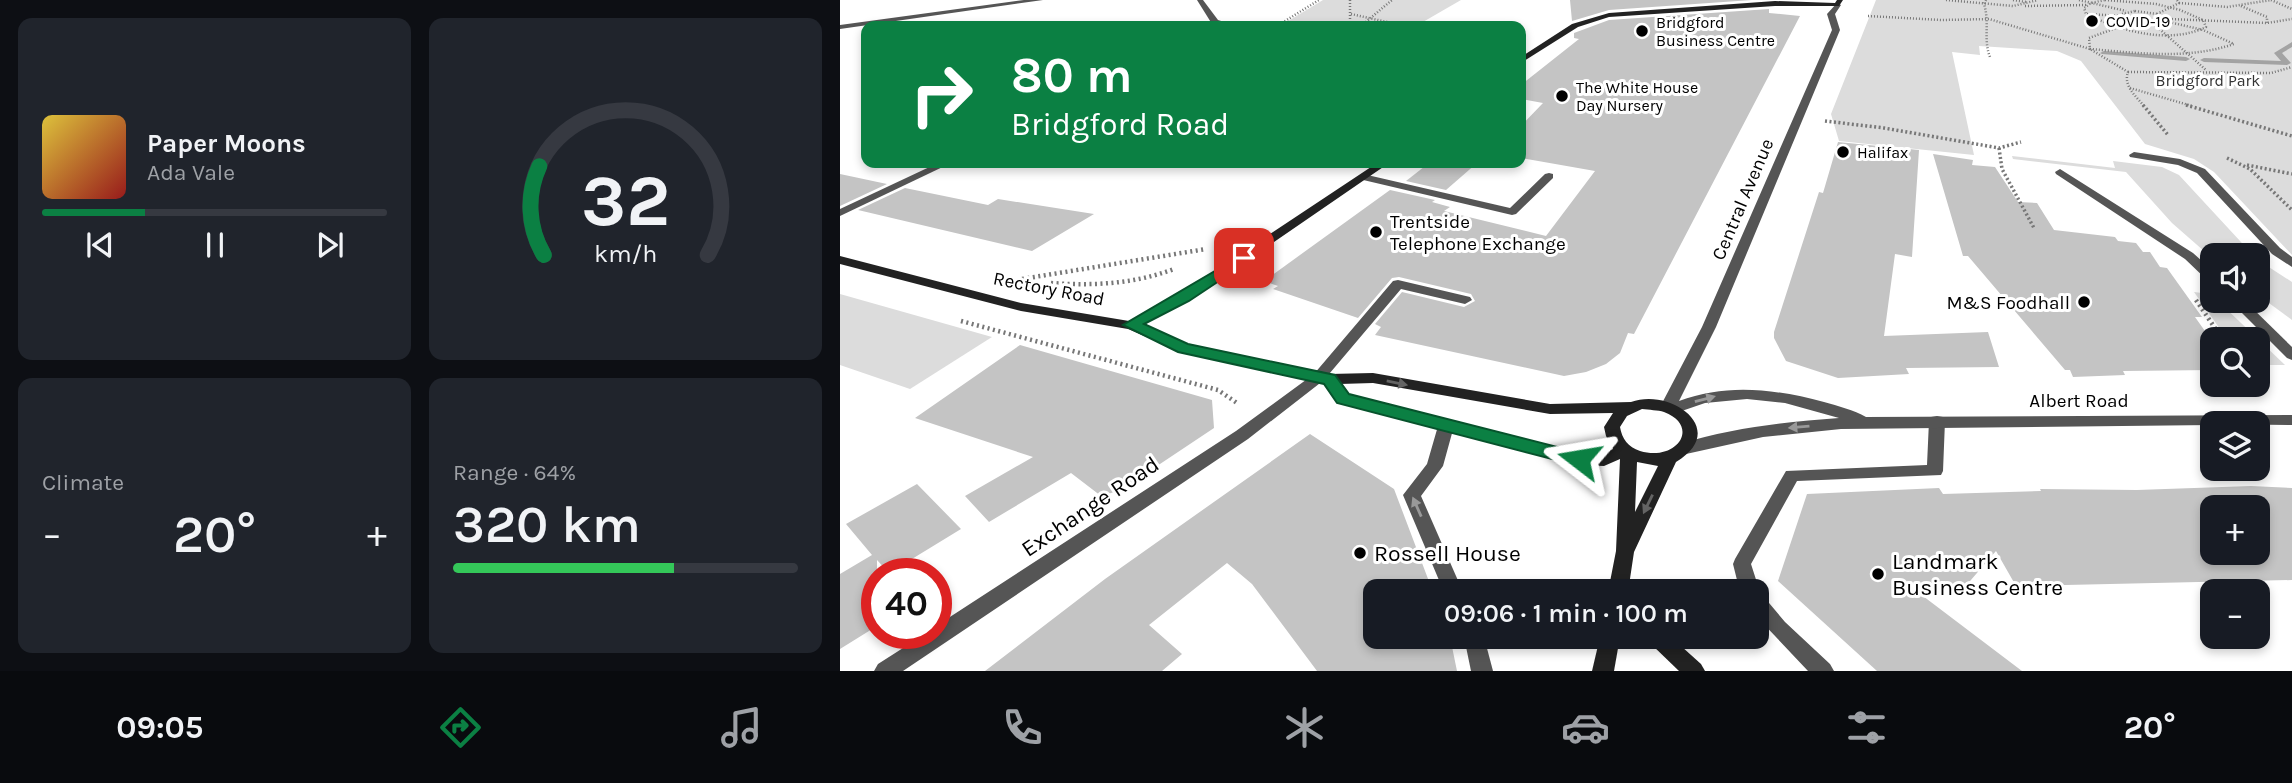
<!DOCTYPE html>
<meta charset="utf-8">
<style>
:root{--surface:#171b24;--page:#20242c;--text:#f1f3f6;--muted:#9ea1a6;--line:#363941;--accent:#0b8043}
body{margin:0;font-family:Karla,sans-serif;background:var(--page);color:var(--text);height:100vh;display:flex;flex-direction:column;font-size:26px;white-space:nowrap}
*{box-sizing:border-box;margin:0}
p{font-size:23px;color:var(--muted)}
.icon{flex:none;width:38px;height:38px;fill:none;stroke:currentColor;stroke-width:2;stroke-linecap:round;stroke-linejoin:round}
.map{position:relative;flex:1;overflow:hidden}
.details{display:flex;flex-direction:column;gap:18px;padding:18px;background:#0d0f14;width:840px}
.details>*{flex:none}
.hud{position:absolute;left:21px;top:21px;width:665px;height:147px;border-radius:14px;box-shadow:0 4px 10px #0003;background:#0b8043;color:#fff;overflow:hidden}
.buttons{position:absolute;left:1360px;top:243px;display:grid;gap:14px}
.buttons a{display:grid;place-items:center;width:70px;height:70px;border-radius:14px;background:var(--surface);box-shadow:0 4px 10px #0003;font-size:35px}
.speed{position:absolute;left:21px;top:558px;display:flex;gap:14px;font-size:35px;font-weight:700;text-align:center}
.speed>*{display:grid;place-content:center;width:91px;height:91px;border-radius:50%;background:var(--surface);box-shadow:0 4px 10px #0003;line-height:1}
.speed .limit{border:10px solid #d22;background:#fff;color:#111}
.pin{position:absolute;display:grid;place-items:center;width:60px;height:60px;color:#fff;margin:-30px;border-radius:14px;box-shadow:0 4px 10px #0006}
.me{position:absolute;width:77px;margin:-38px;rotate:284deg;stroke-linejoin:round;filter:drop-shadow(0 0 5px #0008)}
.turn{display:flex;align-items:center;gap:24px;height:147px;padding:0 35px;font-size:32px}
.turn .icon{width:91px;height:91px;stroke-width:2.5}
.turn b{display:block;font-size:49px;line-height:60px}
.big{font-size:52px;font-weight:600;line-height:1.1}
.details .tile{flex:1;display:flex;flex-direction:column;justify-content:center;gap:10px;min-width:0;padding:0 24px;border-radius:14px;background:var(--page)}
.details .dial{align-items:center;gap:0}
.dial svg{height:182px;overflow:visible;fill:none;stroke:var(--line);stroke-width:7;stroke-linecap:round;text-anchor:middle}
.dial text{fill:var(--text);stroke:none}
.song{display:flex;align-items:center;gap:21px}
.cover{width:84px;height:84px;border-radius:10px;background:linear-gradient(135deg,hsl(50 70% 55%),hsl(0 70% 35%))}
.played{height:7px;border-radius:4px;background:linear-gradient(90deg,var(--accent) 30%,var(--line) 30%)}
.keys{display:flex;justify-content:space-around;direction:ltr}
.heat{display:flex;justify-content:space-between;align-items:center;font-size:38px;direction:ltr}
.charge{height:10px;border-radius:5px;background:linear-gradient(90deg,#34c759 64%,var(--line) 0)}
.details .tiles{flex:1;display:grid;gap:18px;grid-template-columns:repeat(2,1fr)}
.trip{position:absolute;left:523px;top:579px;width:406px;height:70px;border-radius:14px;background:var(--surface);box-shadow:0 4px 10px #0003;font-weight:600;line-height:70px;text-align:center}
.menu{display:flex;height:112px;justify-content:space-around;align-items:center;background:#090b0e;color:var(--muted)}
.menu .icon{width:49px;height:49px}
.menu .active{color:var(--accent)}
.menu b{font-size:32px;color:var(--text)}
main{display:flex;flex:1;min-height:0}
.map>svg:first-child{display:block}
</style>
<main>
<section class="details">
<div class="tiles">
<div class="tile">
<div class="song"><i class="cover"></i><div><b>Paper Moons</b><p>Ada Vale</p></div></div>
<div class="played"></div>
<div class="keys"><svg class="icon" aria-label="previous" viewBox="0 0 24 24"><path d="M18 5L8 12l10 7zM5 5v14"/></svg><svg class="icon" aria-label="pause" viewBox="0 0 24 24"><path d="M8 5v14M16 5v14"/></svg><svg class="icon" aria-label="next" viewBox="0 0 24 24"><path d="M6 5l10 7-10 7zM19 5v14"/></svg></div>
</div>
<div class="tile dial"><svg viewBox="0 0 100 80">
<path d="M14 69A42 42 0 1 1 86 69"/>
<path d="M14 69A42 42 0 0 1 12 30" stroke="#0b8043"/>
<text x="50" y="56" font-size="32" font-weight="700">32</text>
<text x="50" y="72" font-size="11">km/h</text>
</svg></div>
<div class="tile"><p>Climate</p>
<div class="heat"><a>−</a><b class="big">20°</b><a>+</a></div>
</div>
<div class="tile"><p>Range · 64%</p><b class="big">320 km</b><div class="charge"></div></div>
</div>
</section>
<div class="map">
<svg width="1452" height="671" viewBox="0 0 1452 671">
<rect width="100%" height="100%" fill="#fff"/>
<g fill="#dcdcdc">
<path d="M483,0H621L576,26H440Z"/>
<path d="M1036,0H1452V255L1374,172L1354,159L1305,144L1241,61L1217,51L1139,46L1140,55L1112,52L1134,155L999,141L991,114Z"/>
<path d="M1172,156L1275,168L1273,161L1322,167L1339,175L1413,255L1372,256V258L1332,223L1286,172L1173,159Z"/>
<path d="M1418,260L1452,282V320L1418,295Z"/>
<path d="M1354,292L1370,294L1372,301H1378L1445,365H1418V340L1387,339Z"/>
<path d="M0,294L152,337L70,389L0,365Z"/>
</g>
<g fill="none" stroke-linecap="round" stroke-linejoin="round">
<g fill="#a3a3a3" fill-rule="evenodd">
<path d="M1452,42V47L1442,53L1451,63L1447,65L1364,62L1360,60L1364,58L1441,61L1434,53Z"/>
<path d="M1264,51L1346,57L1350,59L1346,61L1262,54L1260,53Z"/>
</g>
</g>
<g fill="#c4c4c4" fill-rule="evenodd">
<path d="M730,0H912L769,10L732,21Z"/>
<path d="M929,9V13L960,16L794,334L788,333L780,353L766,364L746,372L724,376L535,335L541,327L535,324L562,292L624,307L635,301L631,294L559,277L552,278L518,318L433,289L438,286L424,281L550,190L595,200L592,202L610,207L604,211L706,236L755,171L681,158V126L703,103L681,99V85L739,39L734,38V33L769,20Z"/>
<path d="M998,142L1079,150L1072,257L1055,254L1044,336L1148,332L1159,367L1066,368L1069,374L998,378L946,361L934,338V332L979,192L983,193Z"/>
<path d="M1093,154L1133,160L1132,165L1155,167L1178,202L1197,203L1214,230L1275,237L1278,241L1296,243L1303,252H1310L1320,267L1327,268L1362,317H1355L1372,341V370L1283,371L1285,375L1233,377L1230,370H1225L1128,256H1123Z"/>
<path d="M589,163H637L606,190L566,181Z"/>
<path d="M0,174L47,184L0,206Z"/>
<path d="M65,188L148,205L158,199L254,214L192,251L18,210Z"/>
<path d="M180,345L372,400L374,428L281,490L261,496L231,473L149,522L125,496L193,457L75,418Z"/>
<path d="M470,434L554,489L593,592H536V637H610L617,671H477L412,584L387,563L309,625L342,654L322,671H145L265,579Z"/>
<path d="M77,484L121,529L49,573L37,560V626L0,649V574L32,555L6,524Z"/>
<path d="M1411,486L1452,488V580L1176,586L1156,551L1124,588L1075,590L1182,671H1037L938,581L967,494L1099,488L1103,494L1201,491L1200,489L1297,490ZM1372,508H1418V553H1372Z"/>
</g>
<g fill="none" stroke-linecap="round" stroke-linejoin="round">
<g stroke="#777" stroke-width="2.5" stroke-dasharray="1 2" stroke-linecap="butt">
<path d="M510,0V26"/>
<path d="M1106,0L1173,6L1198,0"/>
<path d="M1146,0L1144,4C1150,23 1143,39 1150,57"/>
<path d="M1173,0L1186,2"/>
<path d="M1239,0L1286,11"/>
<path d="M1265,0L1316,4L1340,10L1363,20L1366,27C1329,45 1281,31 1246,14L1244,8L1251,3Z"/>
<path d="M1431,0L1452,9"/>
<path d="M1339,3L1387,7L1431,0"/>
<path d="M1185,6L1247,5"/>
<path d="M1401,6L1427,17V23"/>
<path d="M1295,11L1317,14L1329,19V22L1304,23L1282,14Z"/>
<path d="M511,14L556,24"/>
<path d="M1247,14L1283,16"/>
<path d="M1317,14L1339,3L1337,0"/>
<path d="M1028,16L1101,20L1149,19L1250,49L1288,72C1283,86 1296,96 1304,106"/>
<path d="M1329,19L1427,23L1452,19"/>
<path d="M1295,21L1249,38L1250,49C1298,53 1347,60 1394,44L1363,30L1329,22"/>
<path d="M1315,25L1366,70"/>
<path d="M437,26L479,0"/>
<path d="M521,26L552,0"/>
<path d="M1288,72L1431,73L1452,67"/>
<path d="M1290,88L1352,106"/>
</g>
<g stroke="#777" stroke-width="3.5" stroke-dasharray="2 2.5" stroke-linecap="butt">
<path d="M1303,105L1328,135"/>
<path d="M1346,105L1452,136"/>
<path d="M985,121L1044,128L1159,148L1181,142"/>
<path d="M1159,148L1162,169L1194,228"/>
<path d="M1387,158L1410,169L1452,210"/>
<path d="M1407,165L1452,174"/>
</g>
<g stroke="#777" stroke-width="4.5" stroke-dasharray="2 3.5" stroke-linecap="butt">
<path d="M182,279L366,249"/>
<path d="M211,283C253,286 294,284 334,269"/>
<path d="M1356,300L1383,340"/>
<path d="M121,321L378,390L397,403"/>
<path d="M1361,355H1372"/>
</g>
<g fill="#555" fill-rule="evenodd">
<path d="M1294,152L1340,159L1365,169L1440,248L1452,257V267L1432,254L1357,173L1338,165L1290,157L1289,155Z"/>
<path d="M98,163H111L0,216V209Z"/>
<path d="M1220,169L1353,253L1372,270V281L1367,280L1345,259L1216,174L1215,172Z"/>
<path d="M709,173L713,174V178L676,214L672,215L519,179L518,177L523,174L670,208L705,174Z"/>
<path d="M558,280L630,297L632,300L625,304L561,289L484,380H474L472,377L474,374L553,281Z"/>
<path d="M1390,301H1405L1452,347V360L1447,358Z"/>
<path d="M1097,416L1103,417L1105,421L1103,471L1101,475L957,481L911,564L920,592L918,595L924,597L945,622L990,664L994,671H968L917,617V592H900L893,564L895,559L946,471L1087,465L1089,421L1091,417Z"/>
<path d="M606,420L612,422L614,426L603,466L581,496L623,592H604L563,495L587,464L598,426L600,422Z"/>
<path d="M624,637H644L653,671H631Z"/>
</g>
<g fill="#555" fill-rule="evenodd">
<path d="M184,0H203L0,29V25Z"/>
<path d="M357,0H363L378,20L397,26L372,24Z"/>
<path d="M997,3L1001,5L995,14L1000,30L876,327L839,401C887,383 935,389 984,402C998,406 1014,410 1026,417L1452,415V425L1372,424V425L1001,429L923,437L846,454L840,452L838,448L840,444C892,428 945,422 999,418L945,403L907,399L865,403L833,414L823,411L820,407L862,327L992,30L987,14Z"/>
<path d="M479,372L486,377L484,380L408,439L63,671H34L38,664L85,634H96V626L396,431L474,374Z"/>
</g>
<g fill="#222" fill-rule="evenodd">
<path d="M997,0H1003L999,6H935L769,17L738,27L681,63V57L732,24L769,13L935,1L995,3Z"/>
<path d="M537,163H549L348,301L302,325L348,344L489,374L533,373L710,404L791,402C831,387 890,430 836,462L794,552L788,592H768L776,551L780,459L764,466L739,465L498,403L484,383L339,351L288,329L181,311L0,264V256L181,303L289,321L338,295ZM533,383L710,414L773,413L764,427L766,436L773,449L762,454L739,453L508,395L500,384ZM802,409C809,410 818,410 824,412C861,426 837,462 800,451C788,447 782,439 780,427L787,416ZM797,462L818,466L795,512Z"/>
<path d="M760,637H780L774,671H752Z"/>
<path d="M807,637H831L861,664L865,671H839L810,643Z"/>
</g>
</g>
<defs><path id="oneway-solid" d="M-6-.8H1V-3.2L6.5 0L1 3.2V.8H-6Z" transform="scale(1.75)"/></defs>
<g fill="#646464">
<use href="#oneway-solid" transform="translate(557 383) rotate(11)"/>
<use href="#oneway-solid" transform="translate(808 504) rotate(116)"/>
</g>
<g fill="#999">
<use href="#oneway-solid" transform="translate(865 399) rotate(-15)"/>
<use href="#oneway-solid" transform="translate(959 427) rotate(175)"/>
<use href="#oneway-solid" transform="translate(577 507) rotate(-114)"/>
</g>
<path fill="#0b8043" stroke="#07532c" stroke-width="2" d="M404,254L409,255V261L349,301L304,324L348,344L495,375L509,394L745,454L748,459L745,464L739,466L497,403L484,384L338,352L283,325Z"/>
<g fill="#000" stroke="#fff" stroke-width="2.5">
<circle cx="1252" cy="21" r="7"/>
<circle cx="802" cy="31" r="7"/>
<circle cx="722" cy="96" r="7"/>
<circle cx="1003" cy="152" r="7"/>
<circle cx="536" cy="232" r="7"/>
<circle cx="1244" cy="302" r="7"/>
<circle cx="520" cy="553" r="7"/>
<circle cx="1038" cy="574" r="7"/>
</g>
<g text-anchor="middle" stroke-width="6" stroke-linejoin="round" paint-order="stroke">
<g font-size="16" fill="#000" stroke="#fff" text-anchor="start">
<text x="1266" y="27">COVID-19</text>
<text x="816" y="28">Bridgford<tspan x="816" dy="18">Business Centre</tspan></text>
<text x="736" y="93">The White House<tspan x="736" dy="18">Day Nursery</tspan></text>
<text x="1017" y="158">Halifax</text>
</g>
<g font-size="16" fill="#333" stroke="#fff">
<text x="1368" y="86">Bridgford Park</text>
</g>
<g font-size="19" fill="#000" stroke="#fff">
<text transform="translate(902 199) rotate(-67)" y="7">Central Avenue</text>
<text transform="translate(209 288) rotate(11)" y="7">Rectory Road</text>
<text x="1239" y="407">Albert Road</text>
</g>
<g font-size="19" fill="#000" stroke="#fff" text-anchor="start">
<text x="550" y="228">Trentside<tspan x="550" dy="22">Telephone Exchange</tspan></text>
<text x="1230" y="309" text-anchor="end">M&amp;S Foodhall</text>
</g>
<g font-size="23" fill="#000" stroke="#fff">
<text transform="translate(250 506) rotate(-34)" y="8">Exchange Road</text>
</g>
<g font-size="23" fill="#000" stroke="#fff" text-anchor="start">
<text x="534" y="561">Rossell House</text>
<text x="1052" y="569">Landmark<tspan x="1052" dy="26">Business Centre</tspan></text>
</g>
</g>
</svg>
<div class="buttons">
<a><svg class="icon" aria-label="sound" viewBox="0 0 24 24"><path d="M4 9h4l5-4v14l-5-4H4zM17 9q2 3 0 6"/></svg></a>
<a><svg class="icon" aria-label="search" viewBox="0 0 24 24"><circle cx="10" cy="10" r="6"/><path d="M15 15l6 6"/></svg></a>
<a><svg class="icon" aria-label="layers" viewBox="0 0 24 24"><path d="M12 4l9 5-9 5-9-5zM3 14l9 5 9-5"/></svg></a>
<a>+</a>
<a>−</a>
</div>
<div class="speed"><div class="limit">40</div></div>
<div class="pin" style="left:404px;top:258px;background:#d93025"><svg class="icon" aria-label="arrive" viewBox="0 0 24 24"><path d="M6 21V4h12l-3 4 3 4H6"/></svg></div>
<svg class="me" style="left:739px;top:459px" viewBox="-20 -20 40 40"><path d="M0-17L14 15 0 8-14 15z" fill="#0b8043" stroke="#fff" stroke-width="4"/></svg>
<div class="trip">09:06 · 1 min · 100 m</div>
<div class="hud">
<div class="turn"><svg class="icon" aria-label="right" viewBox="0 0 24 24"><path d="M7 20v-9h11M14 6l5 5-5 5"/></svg><div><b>80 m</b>Bridgford Road</div></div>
</div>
</div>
</main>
<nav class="menu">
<b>09:05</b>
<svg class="icon active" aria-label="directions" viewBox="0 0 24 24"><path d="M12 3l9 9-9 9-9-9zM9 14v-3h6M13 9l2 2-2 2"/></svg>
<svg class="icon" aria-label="music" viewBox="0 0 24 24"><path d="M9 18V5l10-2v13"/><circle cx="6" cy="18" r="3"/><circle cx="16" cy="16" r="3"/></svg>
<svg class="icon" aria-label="phone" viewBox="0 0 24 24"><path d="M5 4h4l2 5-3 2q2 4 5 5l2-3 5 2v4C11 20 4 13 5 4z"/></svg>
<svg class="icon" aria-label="climate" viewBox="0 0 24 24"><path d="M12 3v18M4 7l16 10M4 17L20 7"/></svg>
<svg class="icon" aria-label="car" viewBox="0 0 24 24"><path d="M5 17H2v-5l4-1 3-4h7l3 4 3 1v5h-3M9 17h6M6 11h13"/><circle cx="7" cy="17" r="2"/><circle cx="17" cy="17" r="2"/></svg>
<svg class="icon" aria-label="filters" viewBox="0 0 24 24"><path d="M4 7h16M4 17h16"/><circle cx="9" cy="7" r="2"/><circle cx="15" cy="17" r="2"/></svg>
<b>20°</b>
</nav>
